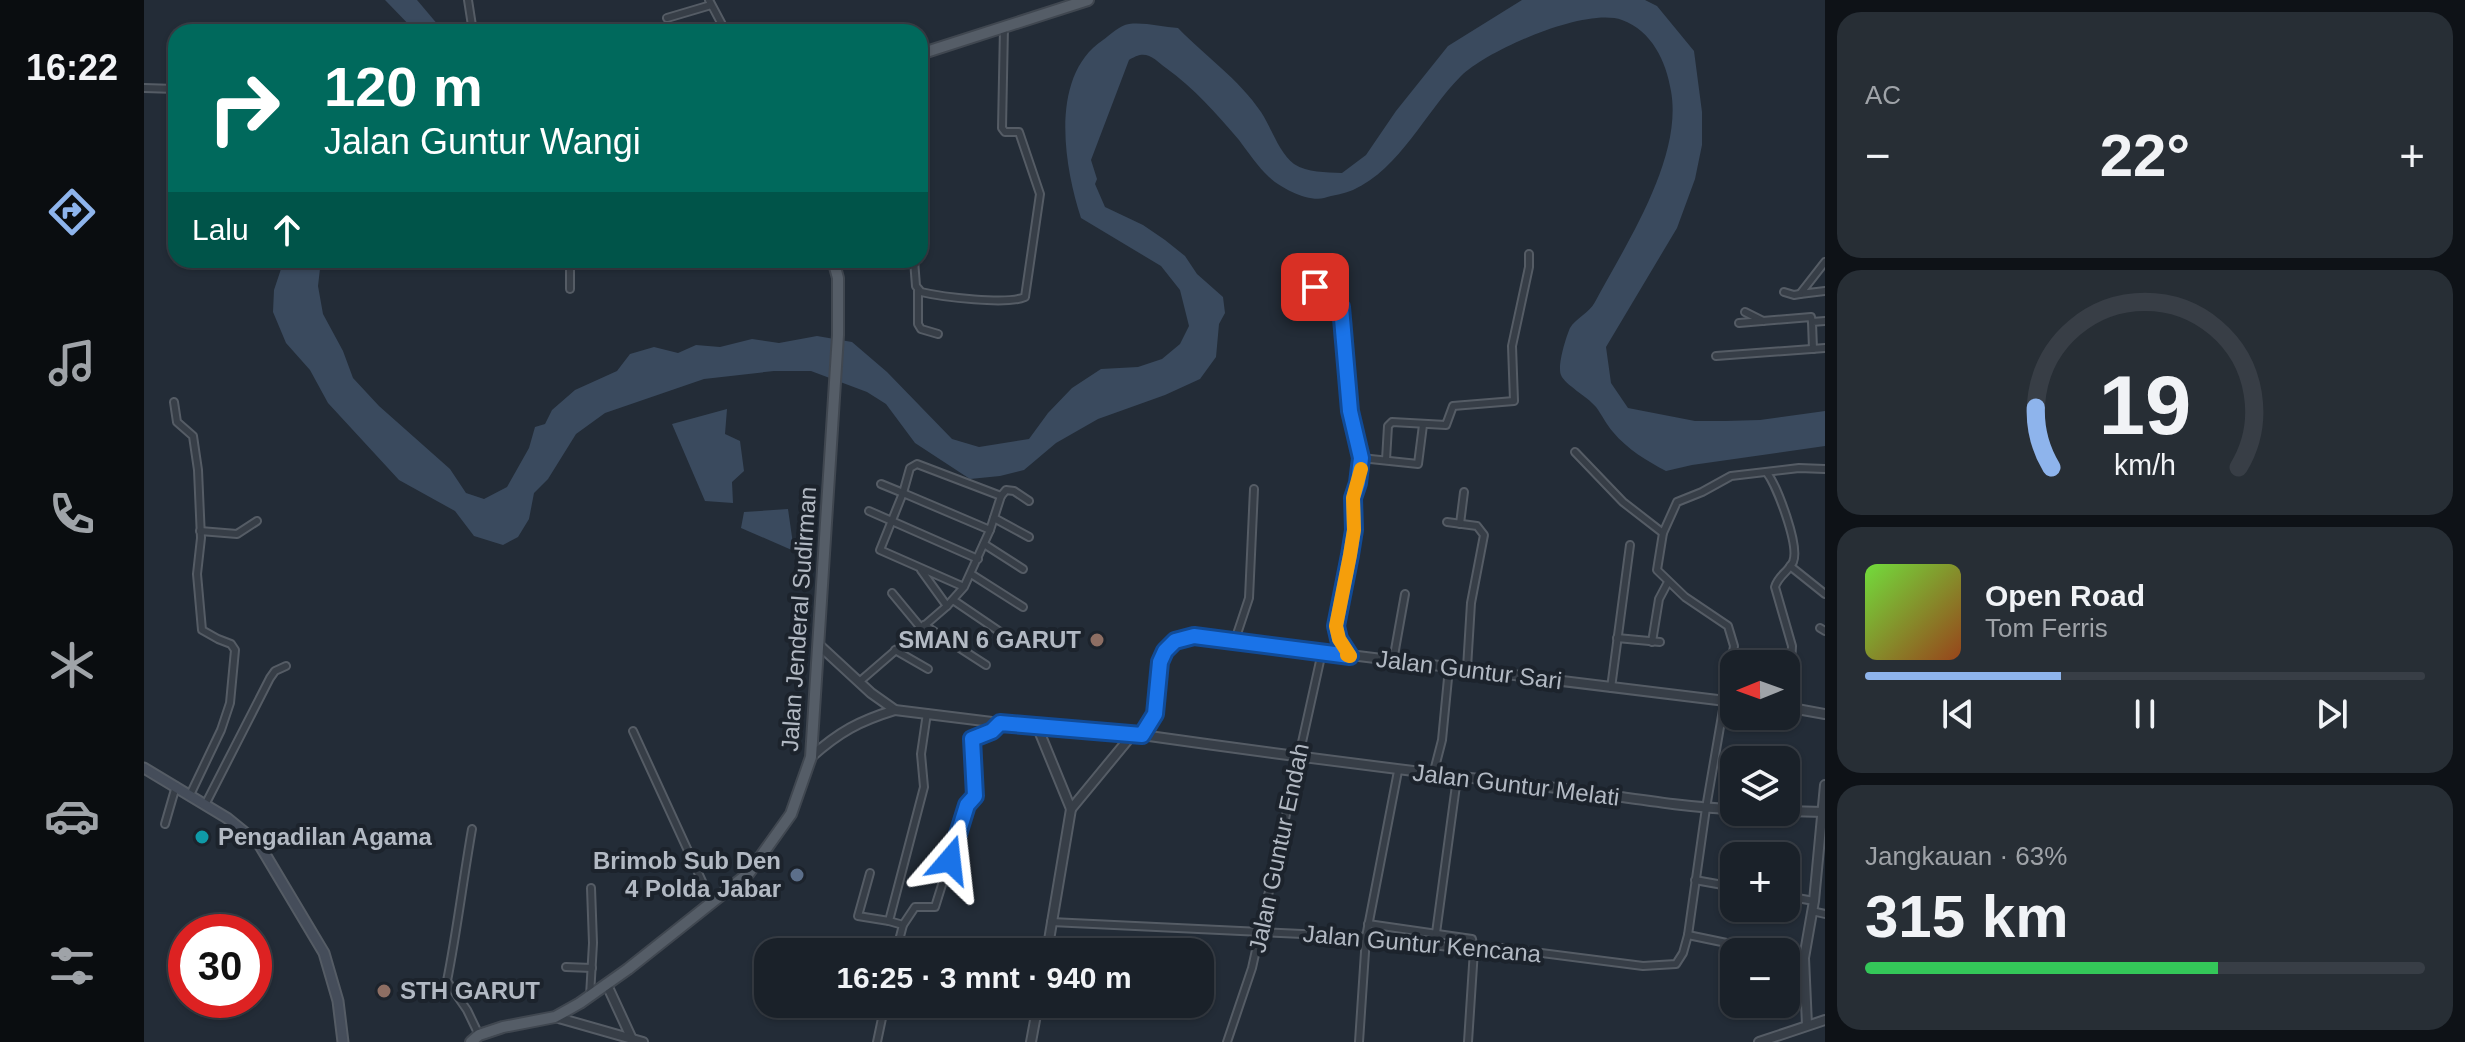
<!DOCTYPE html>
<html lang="id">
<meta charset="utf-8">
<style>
:root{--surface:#1a2129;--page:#272e35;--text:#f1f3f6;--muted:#9fa3a8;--line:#383e46;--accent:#8eb4ec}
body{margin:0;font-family:Helvetica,sans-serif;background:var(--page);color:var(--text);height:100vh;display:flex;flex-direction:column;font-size:30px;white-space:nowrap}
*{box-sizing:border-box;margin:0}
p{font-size:26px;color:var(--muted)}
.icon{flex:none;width:44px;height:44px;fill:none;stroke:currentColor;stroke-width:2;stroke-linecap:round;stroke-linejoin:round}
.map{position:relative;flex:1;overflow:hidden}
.sheet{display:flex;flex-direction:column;gap:12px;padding:12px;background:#0e1217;width:640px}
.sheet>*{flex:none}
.top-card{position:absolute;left:24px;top:24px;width:760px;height:244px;border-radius:24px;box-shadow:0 2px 6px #0004,0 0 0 2px var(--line);background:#00695c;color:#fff;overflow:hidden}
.needle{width:52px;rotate:269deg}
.tools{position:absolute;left:1576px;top:650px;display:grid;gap:16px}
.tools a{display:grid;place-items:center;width:80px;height:80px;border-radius:16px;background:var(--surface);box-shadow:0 2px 6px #0004,0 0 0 2px var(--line);font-size:40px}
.speed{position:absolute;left:24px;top:914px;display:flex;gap:16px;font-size:40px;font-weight:700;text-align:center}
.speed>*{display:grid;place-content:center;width:104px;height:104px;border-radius:50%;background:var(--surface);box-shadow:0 2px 6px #0004,0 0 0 2px var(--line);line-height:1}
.speed .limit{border:12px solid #d22;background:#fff;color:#111}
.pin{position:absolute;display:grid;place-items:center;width:68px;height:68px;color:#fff;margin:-34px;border-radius:16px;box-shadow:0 4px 12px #0006}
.me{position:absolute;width:88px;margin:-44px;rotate:17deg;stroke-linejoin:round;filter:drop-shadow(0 0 6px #0008)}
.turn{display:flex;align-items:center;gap:28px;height:168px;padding:0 24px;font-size:36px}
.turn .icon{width:104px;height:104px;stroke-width:2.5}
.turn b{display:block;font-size:56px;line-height:68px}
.then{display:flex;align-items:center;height:76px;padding:0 24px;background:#0003;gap:16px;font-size:30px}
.big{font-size:60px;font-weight:700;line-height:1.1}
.sheet .widget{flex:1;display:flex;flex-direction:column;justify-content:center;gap:12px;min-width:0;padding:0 28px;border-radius:24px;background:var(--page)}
.sheet .dial{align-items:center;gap:0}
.dial svg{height:208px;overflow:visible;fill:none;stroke:var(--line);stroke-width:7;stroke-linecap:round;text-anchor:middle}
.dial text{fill:var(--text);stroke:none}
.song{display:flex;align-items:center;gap:24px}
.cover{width:96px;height:96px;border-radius:12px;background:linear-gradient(135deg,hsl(100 70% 55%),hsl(20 70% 35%))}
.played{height:8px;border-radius:4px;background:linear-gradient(90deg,var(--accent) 35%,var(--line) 35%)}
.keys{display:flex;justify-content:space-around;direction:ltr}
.heat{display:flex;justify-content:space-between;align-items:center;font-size:44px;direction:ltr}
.charge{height:12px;border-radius:6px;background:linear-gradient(90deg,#34c759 63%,var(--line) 0)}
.trip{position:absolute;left:610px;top:938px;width:460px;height:80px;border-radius:24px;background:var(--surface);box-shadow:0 2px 6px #0004,0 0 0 2px var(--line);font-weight:700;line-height:80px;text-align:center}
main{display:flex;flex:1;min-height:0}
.tab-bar{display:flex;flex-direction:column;width:144px;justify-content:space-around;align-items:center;background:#0a0d10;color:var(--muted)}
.tab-bar .icon{width:56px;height:56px}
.tab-bar .active{color:var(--accent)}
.tab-bar b{font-size:36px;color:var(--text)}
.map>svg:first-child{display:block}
</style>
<main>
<nav class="tab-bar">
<b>16:22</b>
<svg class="icon active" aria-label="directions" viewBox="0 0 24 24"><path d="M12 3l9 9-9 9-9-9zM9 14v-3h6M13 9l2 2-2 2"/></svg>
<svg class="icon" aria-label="music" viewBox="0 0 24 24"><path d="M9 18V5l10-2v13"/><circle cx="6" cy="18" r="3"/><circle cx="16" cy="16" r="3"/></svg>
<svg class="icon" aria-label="phone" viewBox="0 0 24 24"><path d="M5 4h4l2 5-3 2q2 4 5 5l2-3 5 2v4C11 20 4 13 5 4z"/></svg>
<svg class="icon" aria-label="climate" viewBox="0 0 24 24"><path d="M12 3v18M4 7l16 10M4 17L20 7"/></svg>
<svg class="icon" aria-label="car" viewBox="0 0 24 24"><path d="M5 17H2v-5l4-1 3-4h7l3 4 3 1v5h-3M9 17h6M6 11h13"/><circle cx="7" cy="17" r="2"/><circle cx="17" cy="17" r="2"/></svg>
<svg class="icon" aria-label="filters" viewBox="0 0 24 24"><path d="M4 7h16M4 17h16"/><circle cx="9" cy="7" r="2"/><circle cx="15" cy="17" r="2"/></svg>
</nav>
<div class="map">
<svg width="1681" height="1042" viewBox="0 0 1681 1042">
<rect width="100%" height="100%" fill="#232c37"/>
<g fill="#3a4a5e">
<path d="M241,0H273L300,32H272Z"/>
<path d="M1378,0H1501L1513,6L1550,51L1558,112V145L1551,179L1533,228L1462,347L1467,383L1484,408L1551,421H1581L1616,420L1681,411V446L1548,465L1522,471C1503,461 1483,449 1469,432C1462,424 1458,415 1452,407C1443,396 1421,385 1417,375C1413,366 1422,337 1426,328C1431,319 1445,313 1451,302C1482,244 1539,158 1527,91C1522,61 1508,31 1478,20C1441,7 1344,50 1317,76C1281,112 1257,168 1209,190C1200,194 1189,195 1180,198C1164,202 1137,188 1125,177C1114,167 1104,152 1095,140C1072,113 1050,88 1022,68C1014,62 1006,53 996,55C994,55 986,59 985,60L947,160L953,179L951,184L961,207L999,225L1021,240L1041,256L1053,274L1079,297L1081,313L1075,324L1072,357L1056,379L1021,395L954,419L912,443L880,470L856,476L826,479L771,443L742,404L723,392L667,371H630L560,379L461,413L432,434L404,479L390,493L385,519L374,537L359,545L330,536L311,511L255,480L184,403L166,370L142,343L129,312L130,290L140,260H177L174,286L179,314L199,351L209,378L235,406L306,469L322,493L340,499L363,487L385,448L391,427L401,424L408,410L431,390L473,371L486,354L510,347L534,353L552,345L576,347L608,339L635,343L673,336L708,342L743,372L808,439L835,447L885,439L904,413L928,388L957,369L994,367L1018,359L1036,344L1045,326L1036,290L1017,266L937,218C920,166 905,76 959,40C966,35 976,25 985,24C1000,22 1019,27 1034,28C1061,56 1095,79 1117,112C1127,127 1135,153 1150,164C1164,173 1181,172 1198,173L1222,155L1252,111L1304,46Z"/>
<path d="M583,409L581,434L596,441L600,471L588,482L589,503L561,501L528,424Z"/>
<path d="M644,509L650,551L597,528L600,512Z"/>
</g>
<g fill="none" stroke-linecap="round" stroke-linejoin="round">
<g stroke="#555c65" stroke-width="10">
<g id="minor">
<path d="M324,0L329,32"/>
<path d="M565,0L582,32"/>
<path d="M523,18L567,5"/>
<path d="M0,88L32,89"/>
<path d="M426,260V289"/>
<path d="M770,260L772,286L777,292C798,297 863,305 881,297L896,194L875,132H861L858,128L860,27"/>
<path d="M1681,262L1656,294L1681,291"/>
<path d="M1161,275L1162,281L1171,287L1177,300L1192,302L1197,307L1206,411L1217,458L1214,483L1209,498L1210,530L1206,555L1192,626L1195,639L1206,656"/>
<path d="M774,291V324L777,329L794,334"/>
<path d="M1640,292L1650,295L1656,294"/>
<path d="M1601,312L1619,321"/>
<path d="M1595,323L1667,317L1668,322"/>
<path d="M1669,349L1668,322L1681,321"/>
<path d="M1572,356L1681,348"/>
<path d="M30,402L33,422L49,436L54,470L57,538L53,574L58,630L74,639L87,644L91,650L86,703L77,730L46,795"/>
<path d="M1431,452L1479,502L1519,533"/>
<path d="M1217,458L1274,464L1279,425"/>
<path d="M1242,460L1244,426L1248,422L1302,425L1309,406L1370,401L1368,346L1385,267V254"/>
<path d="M1623,473C1633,486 1656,546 1649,562C1644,572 1634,576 1631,587L1648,646L1645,708"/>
<path d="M737,484L759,493L766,468L773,464L857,496L846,530"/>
<path d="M857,496L862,490L870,491L885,501"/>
<path d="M725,511L834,559"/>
<path d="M850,518L885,537"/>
<path d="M1303,522L1333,526L1340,535L1327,603L1323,668"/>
<path d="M1316,524L1320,492"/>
<path d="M56,531L93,534L113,521"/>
<path d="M840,544L879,569"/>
<path d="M1646,566L1681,594"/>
<path d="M777,570L803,606"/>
<path d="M827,574L879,607"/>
<path d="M748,593L777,628"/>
<path d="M809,600L862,636"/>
<path d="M780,625L842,665"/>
<path d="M1676,628L1681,631"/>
<path d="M1473,638L1516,642"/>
<path d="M1091,640L1105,598L1110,489"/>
<path d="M1508,642L1515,599L1524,582"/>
<path d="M751,650L784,669"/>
<path d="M1249,661L1261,594"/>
<path d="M715,682L803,606L820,587L846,530L759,493L736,550L820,587"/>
<path d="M1467,688L1486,545"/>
<path d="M489,731L568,903"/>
<path d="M1289,775L1298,740L1305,668"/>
<path d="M61,805L126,678L131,671L142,666"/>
<path d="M21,824L32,786"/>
<path d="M328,829C319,880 313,931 303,981L323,1010L335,1035"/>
<path d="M726,873L714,916L745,921"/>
<path d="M1551,880L1590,887"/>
<path d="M1642,896L1670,901"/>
<path d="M1668,911L1681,914"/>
<path d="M907,922L1222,937L1330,950L1358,948L1499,966L1532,964L1539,953L1544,935L1562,808L1590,646L1584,626L1541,597L1513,570L1519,533L1533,502L1558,492L1587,476L1655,468L1681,469"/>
<path d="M1224,924L1328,939L1330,950L1324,1042"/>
<path d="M759,925L745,921L780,787L777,754L783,713"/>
<path d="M1292,933L1313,778"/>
<path d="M1544,935L1626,952"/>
<path d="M851,948L867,952"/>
<path d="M752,952L759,925L771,907H791L823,805L831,797L828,739L848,731L856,723"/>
<path d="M1642,955L1660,958"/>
<path d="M422,967L448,968"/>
<path d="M446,996L449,943L447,888"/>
<path d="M733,1042L741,1004"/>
<path d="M1083,1042L1108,968L1178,652"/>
<path d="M1215,1042L1222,937L1254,771"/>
</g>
</g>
<g stroke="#555c65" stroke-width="12">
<g id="tertiary">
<path d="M675,645L727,693L751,710L856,723L988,735H998C1004,728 1009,722 1011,713C1020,682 1004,640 1050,636L1590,702"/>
<path d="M1642,707L1681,714"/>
<path d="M893,726L927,809L903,952"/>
<path d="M998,735C1139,755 1280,773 1421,789C1477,796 1533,807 1590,809"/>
<path d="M667,757C695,732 715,721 751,710"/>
<path d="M927,809L988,735"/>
<path d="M1642,811L1680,812"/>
<path d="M463,985L487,1037"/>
<path d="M411,1017L499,1042"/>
<path d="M1663,1025L1660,958L1670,901L1681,785"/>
<path d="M887,1042L894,1004"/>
<path d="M1615,1042L1681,1020"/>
</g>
</g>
<g stroke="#555c65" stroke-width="13">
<path id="secondary" d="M0,768L83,818L115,844L180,953L194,1001L199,1042"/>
</g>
<g stroke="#404750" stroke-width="14">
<g id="primary">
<path d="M776,54L944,0"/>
<path d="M327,1042L335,1035L359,1027L411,1017L436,1003L484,969L605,873L647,814L667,757L694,335V278L689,260"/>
</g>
</g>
<use href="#minor" stroke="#373e47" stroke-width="6"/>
<use href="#tertiary" stroke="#373e47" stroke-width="8"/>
<use href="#secondary" stroke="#454d5a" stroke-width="9"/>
<use href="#primary" stroke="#555d67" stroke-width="10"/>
</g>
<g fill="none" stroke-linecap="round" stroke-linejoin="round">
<g stroke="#114b97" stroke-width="20">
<path id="route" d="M806,860L823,805L831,796L828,739L848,731L856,723L998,735L1011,714L1016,662L1021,651L1031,641L1050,636L1206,656L1195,639L1192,626L1206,555L1210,530L1209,498L1214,483L1217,458L1206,411L1197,307L1192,302L1177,300L1171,287"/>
</g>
<use href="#route" stroke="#1a73e8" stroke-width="14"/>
<path stroke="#f59e0b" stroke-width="14" d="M1203,655L1206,656L1195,639L1192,626L1206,555L1210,530L1209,498L1217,469"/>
</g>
<g fill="#8d6e63" stroke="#1c232c" stroke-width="3">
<circle cx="953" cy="640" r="8"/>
<circle cx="240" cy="991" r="8"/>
</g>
<circle fill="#0f9aa8" stroke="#1c232c" stroke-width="3" cx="58" cy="837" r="8"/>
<circle fill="#5c6f8a" stroke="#1c232c" stroke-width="3" cx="653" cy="875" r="8"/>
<g text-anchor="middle" stroke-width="8" stroke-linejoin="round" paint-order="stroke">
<g font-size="24" fill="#b2b9c3" stroke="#1c232c">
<text transform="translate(655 619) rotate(-86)" y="8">Jalan Jenderal Sudirman</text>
<text transform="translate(1325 670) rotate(7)" y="8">Jalan Guntur Sari</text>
<text transform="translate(1372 785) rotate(7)" y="8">Jalan Guntur Melati</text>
<text transform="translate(1135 848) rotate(-78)" y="8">Jalan Guntur Endah</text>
<text transform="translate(1278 944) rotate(5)" y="8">Jalan Guntur Kencana</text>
</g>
<g font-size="24" font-weight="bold" fill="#b2b9c3" stroke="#1c232c" text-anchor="end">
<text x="937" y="648">SMAN 6 GARUT</text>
<text x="74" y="845" text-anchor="start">Pengadilan Agama</text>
<text x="637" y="869">Brimob Sub Den<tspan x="637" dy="28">4 Polda Jabar</tspan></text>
<text x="256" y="999" text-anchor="start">STH GARUT</text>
</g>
</g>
</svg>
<div class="tools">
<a><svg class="needle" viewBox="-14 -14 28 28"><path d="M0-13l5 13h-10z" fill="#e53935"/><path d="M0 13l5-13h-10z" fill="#9fa3a8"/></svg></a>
<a><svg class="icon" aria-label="layers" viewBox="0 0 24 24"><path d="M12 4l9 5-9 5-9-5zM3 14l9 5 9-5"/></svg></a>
<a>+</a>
<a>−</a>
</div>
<div class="speed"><div class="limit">30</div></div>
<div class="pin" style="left:1171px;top:287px;background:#d93025"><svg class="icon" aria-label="arrive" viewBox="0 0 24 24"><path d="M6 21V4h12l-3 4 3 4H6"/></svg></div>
<svg class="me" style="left:806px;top:860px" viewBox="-20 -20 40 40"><path d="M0-17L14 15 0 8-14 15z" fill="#1a73e8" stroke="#fff" stroke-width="4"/></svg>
<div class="trip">16:25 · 3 mnt · 940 m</div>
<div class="top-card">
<div class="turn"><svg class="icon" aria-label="right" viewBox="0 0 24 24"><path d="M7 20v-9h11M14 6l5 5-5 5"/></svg><div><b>120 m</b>Jalan Guntur Wangi</div></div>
<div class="then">Lalu<svg class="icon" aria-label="ahead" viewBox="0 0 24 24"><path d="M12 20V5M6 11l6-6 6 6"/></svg></div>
</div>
</div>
<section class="sheet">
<div class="widget"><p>AC</p>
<div class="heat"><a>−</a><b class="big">22°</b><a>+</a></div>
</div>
<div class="widget dial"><svg viewBox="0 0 100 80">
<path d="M14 69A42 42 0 1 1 86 69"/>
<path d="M14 69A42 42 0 0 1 8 46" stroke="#8eb4ec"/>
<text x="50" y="56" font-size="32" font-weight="700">19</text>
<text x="50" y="72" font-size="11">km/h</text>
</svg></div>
<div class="widget">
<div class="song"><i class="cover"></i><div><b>Open Road</b><p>Tom Ferris</p></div></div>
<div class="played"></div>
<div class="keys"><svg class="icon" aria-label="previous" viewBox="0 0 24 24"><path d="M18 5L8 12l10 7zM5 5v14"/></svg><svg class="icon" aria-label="pause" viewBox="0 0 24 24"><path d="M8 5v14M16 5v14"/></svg><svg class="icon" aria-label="next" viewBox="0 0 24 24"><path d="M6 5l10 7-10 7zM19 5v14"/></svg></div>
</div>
<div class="widget"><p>Jangkauan · 63%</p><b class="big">315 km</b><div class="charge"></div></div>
</section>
</main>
